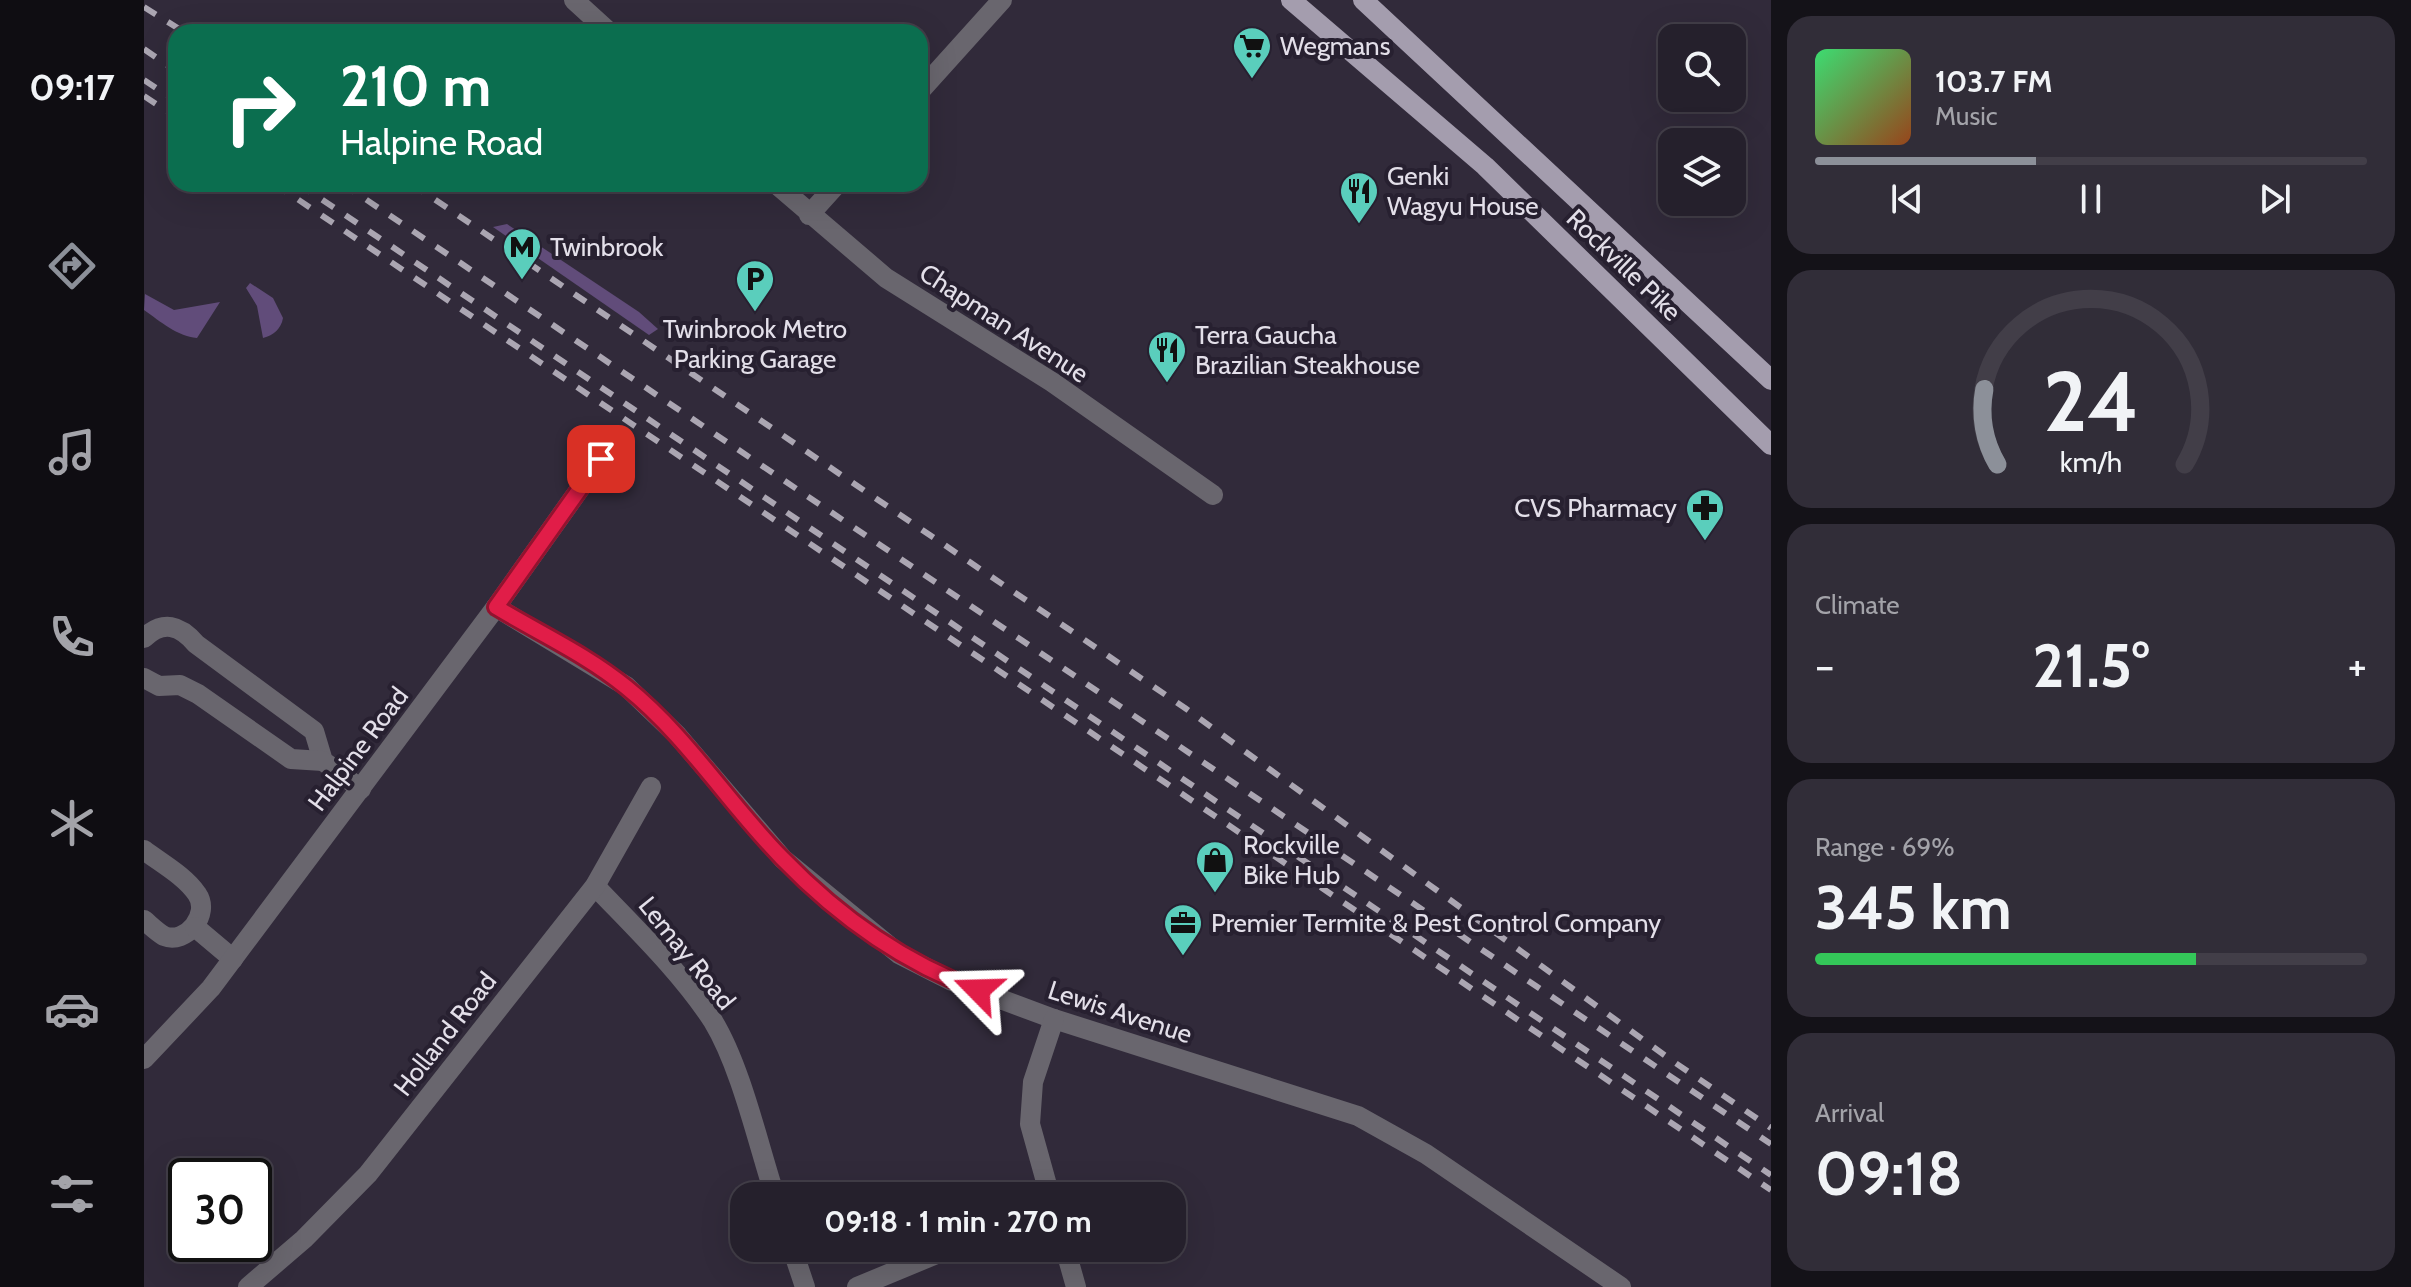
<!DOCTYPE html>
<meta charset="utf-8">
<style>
:root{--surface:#25202c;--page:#312d38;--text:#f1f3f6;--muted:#a3a3a9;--line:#423e48;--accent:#8c9099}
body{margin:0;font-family:Cabin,sans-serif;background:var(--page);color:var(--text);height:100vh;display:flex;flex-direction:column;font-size:30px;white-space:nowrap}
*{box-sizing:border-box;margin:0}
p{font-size:26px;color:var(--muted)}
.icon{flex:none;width:44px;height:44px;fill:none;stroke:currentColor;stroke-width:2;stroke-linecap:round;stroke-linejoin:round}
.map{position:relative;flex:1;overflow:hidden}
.panel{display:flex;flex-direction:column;gap:16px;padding:16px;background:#141218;width:640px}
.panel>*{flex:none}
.top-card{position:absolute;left:24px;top:24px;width:760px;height:168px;border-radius:24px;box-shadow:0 8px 32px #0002,0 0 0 2px var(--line);background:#0b6e4f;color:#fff;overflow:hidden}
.controls{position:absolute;left:1514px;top:24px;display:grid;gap:16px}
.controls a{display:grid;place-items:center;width:88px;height:88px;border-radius:16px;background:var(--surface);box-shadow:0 8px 32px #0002,0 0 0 2px var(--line);font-size:40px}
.speed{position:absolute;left:24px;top:1158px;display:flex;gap:16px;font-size:40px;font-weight:700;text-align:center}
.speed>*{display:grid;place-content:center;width:104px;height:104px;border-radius:50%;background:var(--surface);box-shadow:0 8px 32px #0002,0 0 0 2px var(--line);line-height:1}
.speed .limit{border:4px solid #111;border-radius:12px;background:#fff;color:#111}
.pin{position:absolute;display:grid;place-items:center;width:68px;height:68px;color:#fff;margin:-34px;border-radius:16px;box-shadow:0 4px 12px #0006}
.me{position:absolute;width:88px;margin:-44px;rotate:292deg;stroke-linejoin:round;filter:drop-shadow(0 0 6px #0008)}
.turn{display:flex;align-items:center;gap:28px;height:168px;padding:0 40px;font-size:36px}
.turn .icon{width:104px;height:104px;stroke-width:2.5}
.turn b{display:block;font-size:56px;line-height:68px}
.big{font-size:60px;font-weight:700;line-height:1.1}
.panel .widget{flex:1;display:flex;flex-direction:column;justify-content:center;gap:12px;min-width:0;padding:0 28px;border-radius:24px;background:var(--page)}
.panel .dial{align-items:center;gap:0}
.dial svg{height:208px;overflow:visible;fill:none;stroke:var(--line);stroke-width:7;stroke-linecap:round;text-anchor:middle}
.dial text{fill:var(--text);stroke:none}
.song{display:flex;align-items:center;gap:24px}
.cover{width:96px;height:96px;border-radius:12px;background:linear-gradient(135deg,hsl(140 70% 55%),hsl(20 70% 35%))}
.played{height:8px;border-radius:4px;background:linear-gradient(90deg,var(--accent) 40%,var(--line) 40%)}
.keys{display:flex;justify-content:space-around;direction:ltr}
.heat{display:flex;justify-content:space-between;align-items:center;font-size:44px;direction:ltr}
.charge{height:12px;border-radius:6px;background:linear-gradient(90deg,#34c759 69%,var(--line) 0)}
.trip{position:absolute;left:586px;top:1182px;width:456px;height:80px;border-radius:24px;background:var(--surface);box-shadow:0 8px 32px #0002,0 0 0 2px var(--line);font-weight:700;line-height:80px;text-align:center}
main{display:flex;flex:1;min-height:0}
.dock{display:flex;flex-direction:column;width:144px;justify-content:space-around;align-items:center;background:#0f0d12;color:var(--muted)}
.dock .icon{width:56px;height:56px}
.dock .on{color:var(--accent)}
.dock b{font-size:36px;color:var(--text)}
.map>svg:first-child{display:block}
</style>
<main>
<nav class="dock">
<b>09:17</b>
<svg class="icon on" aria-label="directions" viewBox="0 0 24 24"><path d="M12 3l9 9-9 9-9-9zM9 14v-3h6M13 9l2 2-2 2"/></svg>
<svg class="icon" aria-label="music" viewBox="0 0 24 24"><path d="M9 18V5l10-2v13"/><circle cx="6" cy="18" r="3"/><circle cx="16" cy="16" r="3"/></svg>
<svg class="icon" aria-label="phone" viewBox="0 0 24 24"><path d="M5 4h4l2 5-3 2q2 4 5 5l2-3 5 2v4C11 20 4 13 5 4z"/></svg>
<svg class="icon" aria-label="climate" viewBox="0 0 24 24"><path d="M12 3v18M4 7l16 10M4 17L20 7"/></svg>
<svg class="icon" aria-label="car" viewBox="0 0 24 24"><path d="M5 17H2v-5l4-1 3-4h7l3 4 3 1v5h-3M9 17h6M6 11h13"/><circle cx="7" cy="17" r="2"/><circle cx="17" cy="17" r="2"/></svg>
<svg class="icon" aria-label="filters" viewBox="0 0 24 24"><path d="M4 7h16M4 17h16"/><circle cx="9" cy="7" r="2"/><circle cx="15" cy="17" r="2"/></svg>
</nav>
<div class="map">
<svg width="1627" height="1287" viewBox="0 0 1627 1287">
<rect width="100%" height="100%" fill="#312a3a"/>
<g fill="#614c7a">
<path d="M363,224L495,312L514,329L505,335L349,227Z"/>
<path d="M106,283L129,298L139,318C137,329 130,335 119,338L113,306L102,288Z"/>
<path d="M1,294L30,310L76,302L53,338C33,336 17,322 0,310Z"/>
</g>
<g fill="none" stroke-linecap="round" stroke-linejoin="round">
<g stroke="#69666e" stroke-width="20">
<path d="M430,0L465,32"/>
<path d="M776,91L858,0"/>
<path d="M632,184L742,278L908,382L1069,495"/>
<path d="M665,215L693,184"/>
<path d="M352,607L482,686L533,735L639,859L755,954L808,981L910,1019L1214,1116L1282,1154L1477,1287"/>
<path d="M0,638C19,620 36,625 52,644L170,731L179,761L217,789"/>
<path d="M0,678L15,686L36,685L54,694L147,759L179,761"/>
<path d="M0,850C17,863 41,876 53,894C67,914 42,945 20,936C13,932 6,925 0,920"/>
<path d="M451,886C491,928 537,972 569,1021C597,1067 614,1144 631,1196"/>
<path d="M51,927L89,959"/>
<path d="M0,1059L67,988L352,607L457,459"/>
<path d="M906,1196L886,1124L889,1082L910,1019"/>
<path d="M648,1248L661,1287"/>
<path d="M921,1248L932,1287"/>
<path d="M104,1287L160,1239L224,1174L451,886L507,787"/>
<path d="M713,1287L807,1248"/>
</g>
<g stroke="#a49dae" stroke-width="20">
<path d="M1147,0L1341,166L1627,445"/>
<path d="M1219,0L1627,380"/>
</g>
<g stroke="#aba6b2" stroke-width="6" stroke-dasharray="14 14" stroke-linecap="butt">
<path d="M0,7L40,32"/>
<path d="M0,49L32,71"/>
<path d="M0,80L32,101"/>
<path d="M0,96L32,117"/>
<path d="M131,184L1627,1190"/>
<path d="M155,184L1627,1175"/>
<path d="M199,184L1627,1144"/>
<path d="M268,184L1041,708L1530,1062L1627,1128"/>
</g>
</g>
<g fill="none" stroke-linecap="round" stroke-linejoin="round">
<g stroke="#92132f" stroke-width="20">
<path id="route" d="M457,459L352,607C395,633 443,655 482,687C543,736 584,803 638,858C693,915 760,963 834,990"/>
</g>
<use href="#route" stroke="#e11d48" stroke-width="14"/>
</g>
<defs>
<g id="supermarket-pin" transform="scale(2)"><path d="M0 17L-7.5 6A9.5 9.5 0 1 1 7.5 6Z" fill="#5acebc" stroke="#272030"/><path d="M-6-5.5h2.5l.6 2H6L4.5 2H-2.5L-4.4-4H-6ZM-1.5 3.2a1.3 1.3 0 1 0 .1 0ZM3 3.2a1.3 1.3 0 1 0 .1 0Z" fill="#111"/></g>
<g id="restaurant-pin" transform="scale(2)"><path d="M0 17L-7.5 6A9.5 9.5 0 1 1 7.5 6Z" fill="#5acebc" stroke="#272030"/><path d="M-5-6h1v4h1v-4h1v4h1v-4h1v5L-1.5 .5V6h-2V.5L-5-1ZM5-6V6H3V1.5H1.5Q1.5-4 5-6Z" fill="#111"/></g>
<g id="metro-pin" transform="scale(2)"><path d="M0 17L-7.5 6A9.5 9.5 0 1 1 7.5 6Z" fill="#5acebc" stroke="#272030"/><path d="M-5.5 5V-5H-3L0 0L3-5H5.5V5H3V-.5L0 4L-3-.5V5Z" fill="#111"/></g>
<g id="parking-pin" transform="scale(2)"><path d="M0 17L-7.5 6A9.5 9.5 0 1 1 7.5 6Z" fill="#5acebc" stroke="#272030"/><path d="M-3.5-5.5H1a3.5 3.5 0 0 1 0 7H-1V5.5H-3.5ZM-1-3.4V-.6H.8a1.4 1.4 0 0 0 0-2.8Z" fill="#111"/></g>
<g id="pharmacy-pin" transform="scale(2)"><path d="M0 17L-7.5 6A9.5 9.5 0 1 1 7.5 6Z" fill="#5acebc" stroke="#272030"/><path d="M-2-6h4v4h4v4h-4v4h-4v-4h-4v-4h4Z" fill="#111"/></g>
<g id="shop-pin" transform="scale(2)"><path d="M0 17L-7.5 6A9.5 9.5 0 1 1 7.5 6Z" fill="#5acebc" stroke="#272030"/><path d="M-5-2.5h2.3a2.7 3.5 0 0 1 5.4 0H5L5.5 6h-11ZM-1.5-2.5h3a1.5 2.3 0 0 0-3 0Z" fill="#111"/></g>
<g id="office-pin" transform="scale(2)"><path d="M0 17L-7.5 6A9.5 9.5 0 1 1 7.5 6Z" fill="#5acebc" stroke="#272030"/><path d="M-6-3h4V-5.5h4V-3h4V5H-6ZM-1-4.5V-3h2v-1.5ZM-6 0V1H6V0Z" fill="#111"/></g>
</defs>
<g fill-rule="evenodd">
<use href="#supermarket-pin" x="1108" y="46"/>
<use href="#restaurant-pin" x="1215" y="191"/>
<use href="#metro-pin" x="378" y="247"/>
<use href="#parking-pin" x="611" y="279"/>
<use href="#restaurant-pin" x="1023" y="350"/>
<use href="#pharmacy-pin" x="1561" y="508"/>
<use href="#shop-pin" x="1071" y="860"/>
<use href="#office-pin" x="1039" y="923"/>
</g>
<g text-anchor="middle" stroke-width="8" stroke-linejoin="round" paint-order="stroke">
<g font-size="26" fill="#e3dfe9" stroke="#272030" text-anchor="start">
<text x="1136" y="55">Wegmans</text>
<text x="1243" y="185">Genki<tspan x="1243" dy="30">Wagyu House</tspan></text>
<text x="406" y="256">Twinbrook</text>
<text x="611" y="338" text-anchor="middle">Twinbrook Metro<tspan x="611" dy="30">Parking Garage</tspan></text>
<text x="1051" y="344">Terra Gaucha<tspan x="1051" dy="30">Brazilian Steakhouse</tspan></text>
<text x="1533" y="517" text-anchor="end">CVS Pharmacy</text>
<text x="1099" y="854">Rockville<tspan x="1099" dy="30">Bike Hub</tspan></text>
<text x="1067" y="932">Premier Termite &amp; Pest Control Company</text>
</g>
<g font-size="26" fill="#e3dfe9" stroke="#272030">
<text transform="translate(1480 265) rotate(44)" y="9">Rockville Pike</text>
<text transform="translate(860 323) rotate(33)" y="9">Chapman Avenue</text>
<text transform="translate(214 749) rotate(-53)" y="9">Halpine Road</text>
<text transform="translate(543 953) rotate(51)" y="9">Lemay Road</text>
<text transform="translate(976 1012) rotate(18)" y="9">Lewis Avenue</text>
<text transform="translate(301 1034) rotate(-52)" y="9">Holland Road</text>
</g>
</g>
</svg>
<div class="controls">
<a><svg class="icon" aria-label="search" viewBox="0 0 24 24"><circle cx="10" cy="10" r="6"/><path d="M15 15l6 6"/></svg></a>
<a><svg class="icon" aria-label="layers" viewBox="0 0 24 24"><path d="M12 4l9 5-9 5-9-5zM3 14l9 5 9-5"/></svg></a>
</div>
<div class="speed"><div class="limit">30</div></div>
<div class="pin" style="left:457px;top:459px;background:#d93025"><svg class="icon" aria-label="arrive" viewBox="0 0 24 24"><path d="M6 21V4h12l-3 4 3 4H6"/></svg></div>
<svg class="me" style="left:834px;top:990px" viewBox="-20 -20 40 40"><path d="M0-17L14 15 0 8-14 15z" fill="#e11d48" stroke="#fff" stroke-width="4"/></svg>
<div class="trip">09:18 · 1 min · 270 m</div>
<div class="top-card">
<div class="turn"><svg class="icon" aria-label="right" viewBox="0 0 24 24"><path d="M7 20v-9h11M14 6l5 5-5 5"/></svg><div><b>210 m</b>Halpine Road</div></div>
</div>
</div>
<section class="panel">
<div class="widget">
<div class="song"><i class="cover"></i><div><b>103.7 FM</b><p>Music</p></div></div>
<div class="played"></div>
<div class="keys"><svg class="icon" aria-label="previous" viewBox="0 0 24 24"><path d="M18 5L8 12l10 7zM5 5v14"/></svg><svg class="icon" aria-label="pause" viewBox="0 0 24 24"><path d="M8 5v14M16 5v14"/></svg><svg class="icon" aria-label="next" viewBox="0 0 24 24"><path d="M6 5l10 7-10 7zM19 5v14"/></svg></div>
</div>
<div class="widget dial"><svg viewBox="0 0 100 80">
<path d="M14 69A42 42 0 1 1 86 69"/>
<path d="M14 69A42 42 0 0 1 9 40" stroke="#8c9099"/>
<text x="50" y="56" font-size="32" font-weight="700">24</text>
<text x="50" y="72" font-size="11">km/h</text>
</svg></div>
<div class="widget"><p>Climate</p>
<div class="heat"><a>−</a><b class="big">21.5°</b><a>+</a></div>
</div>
<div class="widget"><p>Range · 69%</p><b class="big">345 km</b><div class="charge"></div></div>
<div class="widget"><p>Arrival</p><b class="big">09:18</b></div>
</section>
</main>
